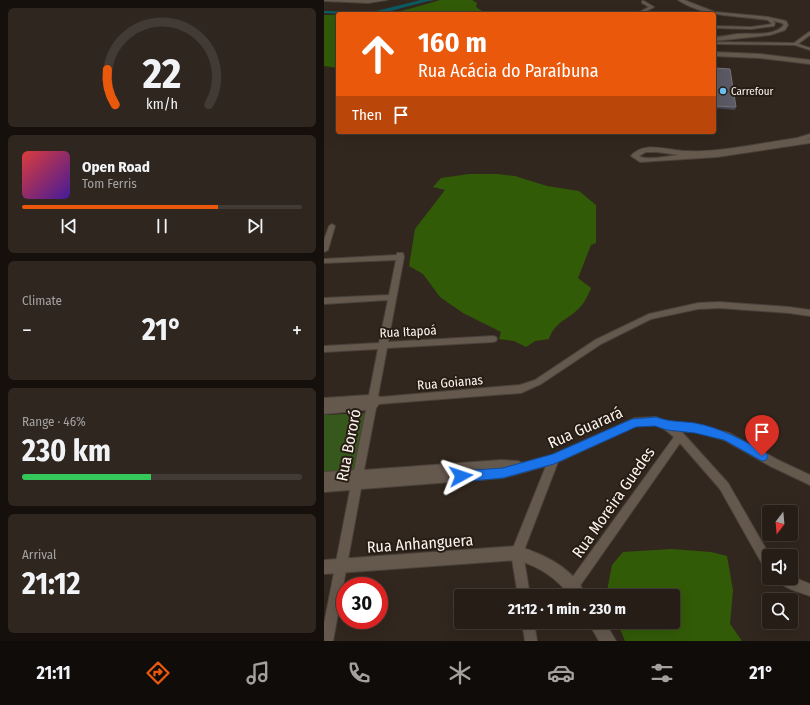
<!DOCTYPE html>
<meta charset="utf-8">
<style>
:root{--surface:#261d16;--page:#2e261f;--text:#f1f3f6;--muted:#a4a2a1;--line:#423b35;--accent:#ea580c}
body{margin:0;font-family:"Fira Sans Condensed",sans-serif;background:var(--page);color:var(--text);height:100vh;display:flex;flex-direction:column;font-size:15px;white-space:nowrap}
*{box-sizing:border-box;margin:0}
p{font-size:13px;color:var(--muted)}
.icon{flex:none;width:22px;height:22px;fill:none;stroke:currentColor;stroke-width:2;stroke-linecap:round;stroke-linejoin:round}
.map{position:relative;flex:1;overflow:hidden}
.sheet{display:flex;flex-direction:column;gap:8px;padding:8px;background:#15100c;width:324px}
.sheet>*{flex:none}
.top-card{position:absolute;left:12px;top:12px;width:380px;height:122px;border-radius:4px;box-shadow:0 4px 16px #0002,0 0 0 1px var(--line);background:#ea580c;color:#fff;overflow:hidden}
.needle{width:26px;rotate:196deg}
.tools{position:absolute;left:438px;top:505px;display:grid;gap:8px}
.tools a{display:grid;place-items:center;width:36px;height:36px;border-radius:4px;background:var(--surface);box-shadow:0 4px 16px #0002,0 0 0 1px var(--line);font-size:20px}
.speed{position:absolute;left:12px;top:577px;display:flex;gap:8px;font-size:20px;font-weight:700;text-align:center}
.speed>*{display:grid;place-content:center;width:52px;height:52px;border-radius:50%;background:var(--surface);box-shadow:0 4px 16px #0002,0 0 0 1px var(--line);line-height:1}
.speed .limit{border:6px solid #d22;background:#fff;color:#111}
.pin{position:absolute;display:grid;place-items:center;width:34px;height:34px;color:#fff;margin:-41px -17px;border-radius:50% 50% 50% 0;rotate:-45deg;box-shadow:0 0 4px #0007}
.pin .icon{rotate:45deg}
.me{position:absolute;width:44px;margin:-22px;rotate:85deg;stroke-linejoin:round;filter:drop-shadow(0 0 3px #0008)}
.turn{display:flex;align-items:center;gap:14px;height:84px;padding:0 16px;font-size:18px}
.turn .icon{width:52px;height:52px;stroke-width:2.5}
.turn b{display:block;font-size:28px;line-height:34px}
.then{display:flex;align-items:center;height:38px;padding:0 16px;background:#0003;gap:8px;font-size:15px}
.big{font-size:30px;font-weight:700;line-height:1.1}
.sheet .tile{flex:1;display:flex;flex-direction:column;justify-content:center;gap:6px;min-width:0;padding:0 14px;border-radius:6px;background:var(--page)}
.sheet .dial{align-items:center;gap:0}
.dial svg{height:104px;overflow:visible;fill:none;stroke:var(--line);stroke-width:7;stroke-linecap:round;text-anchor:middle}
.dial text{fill:var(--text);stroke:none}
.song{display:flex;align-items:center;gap:12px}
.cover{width:48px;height:48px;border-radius:6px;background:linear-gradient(135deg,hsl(0 70% 55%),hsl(260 70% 35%))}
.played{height:4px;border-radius:2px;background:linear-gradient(90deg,var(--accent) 70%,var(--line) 70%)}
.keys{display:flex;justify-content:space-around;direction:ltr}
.heat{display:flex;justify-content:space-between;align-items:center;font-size:22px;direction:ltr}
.charge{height:6px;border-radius:3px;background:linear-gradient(90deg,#34c759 46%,var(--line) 0)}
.trip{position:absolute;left:130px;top:589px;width:226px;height:40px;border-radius:4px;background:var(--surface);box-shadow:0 4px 16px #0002,0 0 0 1px var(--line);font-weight:700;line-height:40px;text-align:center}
.dock{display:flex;height:64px;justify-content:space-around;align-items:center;background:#0f0c09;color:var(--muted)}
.dock .icon{width:28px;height:28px}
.dock .selected{color:var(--accent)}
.dock b{font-size:18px;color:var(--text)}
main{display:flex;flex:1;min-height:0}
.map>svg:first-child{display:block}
</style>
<main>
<section class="sheet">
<div class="tile dial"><svg viewBox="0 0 100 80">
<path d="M14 69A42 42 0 1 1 86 69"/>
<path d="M14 69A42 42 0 0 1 8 42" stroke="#ea580c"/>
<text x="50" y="56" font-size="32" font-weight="700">22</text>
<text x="50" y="72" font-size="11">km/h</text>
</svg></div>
<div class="tile">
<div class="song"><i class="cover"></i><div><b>Open Road</b><p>Tom Ferris</p></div></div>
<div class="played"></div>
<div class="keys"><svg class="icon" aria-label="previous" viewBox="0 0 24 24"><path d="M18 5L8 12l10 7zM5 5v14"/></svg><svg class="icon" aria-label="pause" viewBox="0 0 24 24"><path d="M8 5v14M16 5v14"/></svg><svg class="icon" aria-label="next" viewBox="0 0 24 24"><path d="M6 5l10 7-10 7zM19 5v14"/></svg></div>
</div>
<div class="tile"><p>Climate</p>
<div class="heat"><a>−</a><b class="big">21°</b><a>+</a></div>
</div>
<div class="tile"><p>Range · 46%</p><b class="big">230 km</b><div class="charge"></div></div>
<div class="tile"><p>Arrival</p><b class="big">21:12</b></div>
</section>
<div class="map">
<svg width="486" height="641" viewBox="0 0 486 641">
<rect width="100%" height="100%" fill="#32271e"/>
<path fill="#37581d" d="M43,413L35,473L0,475V415Z"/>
<g fill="#325b07">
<path d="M116,0H148L153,3L152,7L158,11L177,14H62C81,11 98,5 116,0Z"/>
<path d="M0,15H14V68L0,66Z"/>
<path d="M145,174H173L191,176L223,186L255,191L272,205V243L267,245L254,278L267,288C264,296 259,306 251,312C240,321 230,324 225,339L211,341L202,347L190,341L175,339L177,332L139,313L116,297L99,274L85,266L91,229L121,190L109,187L117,178Z"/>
<path d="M348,549L387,552L403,556L409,590L406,624L418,641H301L293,622H349V596H282L288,565L299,552Z"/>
</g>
<path fill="#0d5b61" d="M97,0H110C92,3 75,10 56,13C38,15 18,14 0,13V11H2L48,12Z"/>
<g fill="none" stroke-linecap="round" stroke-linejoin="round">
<g stroke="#4a423a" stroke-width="2">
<g id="minor">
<path d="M0,0H63L44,3L0,1Z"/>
<path d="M318,1H320L330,7L317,14H312L325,7L318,3Z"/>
<path d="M444,17L451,23L450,26L427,29L390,28V26L427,27L448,24L442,18Z"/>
<path d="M485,32H486V35L474,44L486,48V50L471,45L390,44V42L470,43Z"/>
<path d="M8,224L11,226L4,250L0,252V240L5,226Z"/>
<path d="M73,253H79L80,257L64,342L169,336L172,337L173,339L172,341L169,342L63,348L54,396L57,397L196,385L211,380L271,340L325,314L374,303L395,302L465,307L486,310V316L465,313L395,308L374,309L327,319L277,344L217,384L197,393L55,404L52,408L40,470L177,460L194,461L198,463L228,455L311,418L332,417L344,422L371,424L405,433L454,460L486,475V485L446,466L400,440L371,432L357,431L404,483L446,556H445V571L441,569L396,489L356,443L253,590L249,592L245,590L243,586L245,582L350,437L340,429L331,425L312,426L234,462L199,553L206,596H194L187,553L222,466L179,478L37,489L9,641H0V624L26,490L0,492V482L28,480L0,482V472L30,470L42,410L0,414V406L44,402L0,406V398L45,395L54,349L0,352V346L55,343L64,300L0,304V298L65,295L72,260L0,263V259L73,255Z"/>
<path d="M467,576L486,584V596C476,592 458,589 453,578H467Z"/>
<path d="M198,622H210L213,641H201Z"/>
</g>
</g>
<g stroke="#4a423a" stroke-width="2">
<g id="tertiary">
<path d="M354,0H360L391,12L444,17L462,21L464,25L461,30L446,35L390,41V37C398,37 405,35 413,34C427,33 450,37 460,25L458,23C424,14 384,20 354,0Z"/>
<path d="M390,52L436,54L486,60V64L436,58L390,56Z"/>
<path d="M486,134V138L482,140L486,139V143L393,157L316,162L307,156C318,143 336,148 351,150C385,155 437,143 473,138ZM322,152H333L355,155C345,156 323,161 315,156Z"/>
<path d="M193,546C220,554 251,569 262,596H246C233,578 214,566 193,560L0,574V560Z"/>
<path d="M264,622H281L292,641H275Z"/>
</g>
</g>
<use href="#minor" fill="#65594e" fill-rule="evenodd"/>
<use href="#tertiary" fill="#65594e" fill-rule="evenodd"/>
</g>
<path fill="#474854" d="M391,68L412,107L411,110L390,108V72H391Z"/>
<path fill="#5b5a64" stroke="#74727a" d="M391,68L406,69L412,107L390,106V72H391Z"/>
<path fill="#1a73e8" stroke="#114b97" d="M332,417C345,422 357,421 371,423C397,428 419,440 442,453L444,456L442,460L438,461L400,440L371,433L343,430L331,426L312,427L230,464L179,478L137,482L133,480L131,476L133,473L137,471L179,468L229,454L308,419Z"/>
<circle fill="#6ec2f3" stroke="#281d14" stroke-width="1.5" cx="399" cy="91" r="4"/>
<g text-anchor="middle" stroke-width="4" stroke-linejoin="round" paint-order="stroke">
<g font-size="11" fill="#faf3ed" stroke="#281d14" text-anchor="start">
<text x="407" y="95">Carrefour</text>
</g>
<g font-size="13" fill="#faf3ed" stroke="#281d14">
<text transform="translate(84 331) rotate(-3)" y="5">Rua Itapoá</text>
<text transform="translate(126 382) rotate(-5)" y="5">Rua Goianas</text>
</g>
<g font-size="16" fill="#faf3ed" stroke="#281d14">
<text transform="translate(261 427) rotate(-24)" y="6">Rua Guarará</text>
<text transform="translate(24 445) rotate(-79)" y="6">Rua Bororó</text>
<text transform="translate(289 502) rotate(-55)" y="6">Rua Moreira Guedes</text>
<text transform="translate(96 543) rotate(-4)" y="6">Rua Anhanguera</text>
</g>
</g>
</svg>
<div class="tools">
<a><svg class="needle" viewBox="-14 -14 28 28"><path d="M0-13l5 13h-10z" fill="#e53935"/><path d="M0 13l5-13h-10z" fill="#a4a2a1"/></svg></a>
<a><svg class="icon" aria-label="sound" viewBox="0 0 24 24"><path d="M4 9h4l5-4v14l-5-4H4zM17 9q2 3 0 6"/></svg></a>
<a><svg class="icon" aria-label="search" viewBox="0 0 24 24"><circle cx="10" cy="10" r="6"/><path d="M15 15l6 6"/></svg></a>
</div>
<div class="speed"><div class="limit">30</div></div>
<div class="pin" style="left:438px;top:456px;background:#d93025"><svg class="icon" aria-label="arrive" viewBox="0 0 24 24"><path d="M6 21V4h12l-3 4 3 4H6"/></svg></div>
<svg class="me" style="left:137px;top:476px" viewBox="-20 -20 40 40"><path d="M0-17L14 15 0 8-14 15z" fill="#1a73e8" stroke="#fff" stroke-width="4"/></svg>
<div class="trip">21:12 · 1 min · 230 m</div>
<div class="top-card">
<div class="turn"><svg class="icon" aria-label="ahead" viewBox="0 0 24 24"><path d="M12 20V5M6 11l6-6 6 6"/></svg><div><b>160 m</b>Rua Acácia do Paraíbuna</div></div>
<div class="then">Then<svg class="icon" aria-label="arrive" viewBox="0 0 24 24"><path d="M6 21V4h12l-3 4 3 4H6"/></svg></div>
</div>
</div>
</main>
<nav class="dock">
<b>21:11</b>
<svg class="icon selected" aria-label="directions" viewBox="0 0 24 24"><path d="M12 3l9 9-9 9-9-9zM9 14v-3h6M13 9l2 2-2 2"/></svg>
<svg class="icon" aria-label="music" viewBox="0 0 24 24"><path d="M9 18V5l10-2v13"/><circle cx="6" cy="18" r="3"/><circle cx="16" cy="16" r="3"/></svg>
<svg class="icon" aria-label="phone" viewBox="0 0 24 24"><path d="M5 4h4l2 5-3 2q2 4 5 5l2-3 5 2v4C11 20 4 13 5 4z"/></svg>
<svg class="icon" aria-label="climate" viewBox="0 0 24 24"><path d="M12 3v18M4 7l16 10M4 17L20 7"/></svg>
<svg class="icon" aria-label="car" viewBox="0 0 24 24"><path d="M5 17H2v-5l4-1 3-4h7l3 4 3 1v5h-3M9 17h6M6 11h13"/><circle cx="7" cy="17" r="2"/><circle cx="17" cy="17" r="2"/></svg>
<svg class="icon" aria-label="filters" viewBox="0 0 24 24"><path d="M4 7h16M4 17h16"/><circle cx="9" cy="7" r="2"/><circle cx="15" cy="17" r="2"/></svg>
<b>21°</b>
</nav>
